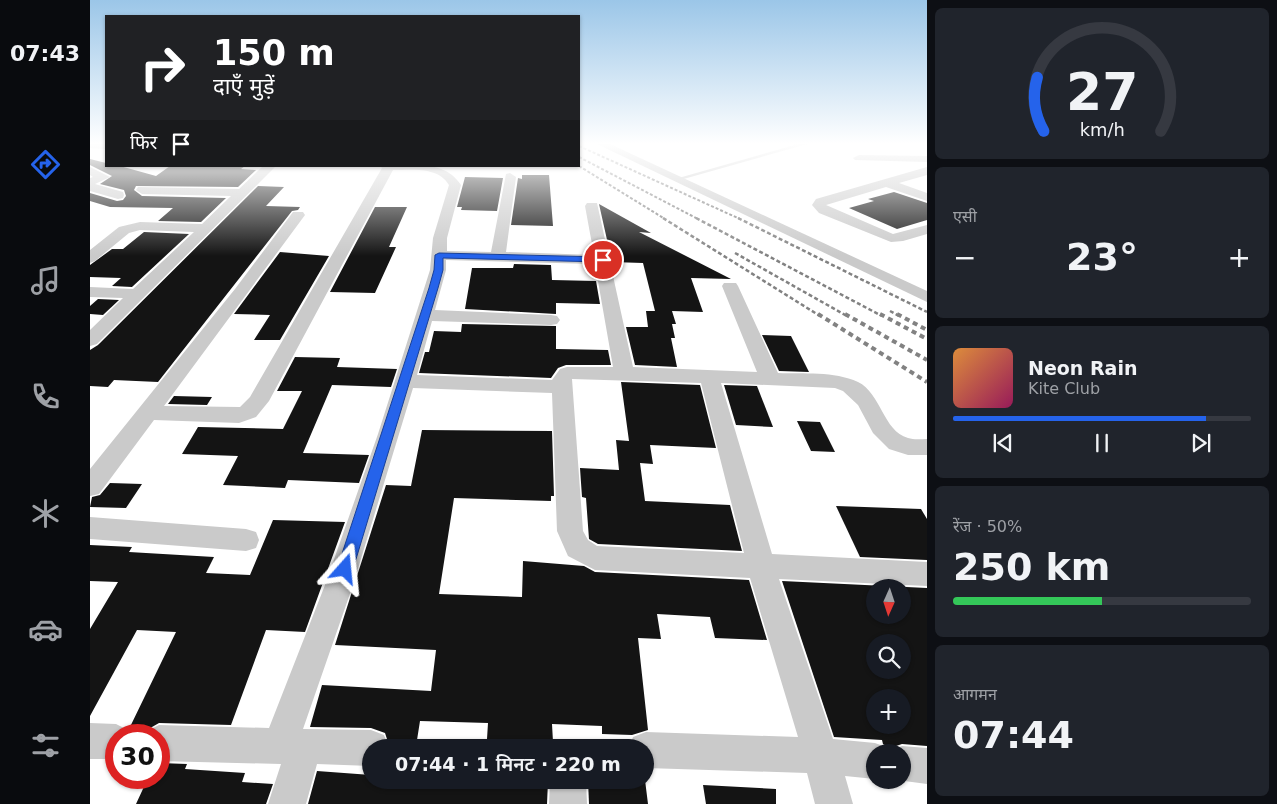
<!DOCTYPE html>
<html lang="hi">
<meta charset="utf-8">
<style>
:root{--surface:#171b24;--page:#20242c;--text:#f1f3f6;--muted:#9ea1a6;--line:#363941;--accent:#2563eb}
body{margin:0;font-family:"DejaVu Sans","Noto Sans Devanagari",sans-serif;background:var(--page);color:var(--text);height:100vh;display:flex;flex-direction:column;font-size:19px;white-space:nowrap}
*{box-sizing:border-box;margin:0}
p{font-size:16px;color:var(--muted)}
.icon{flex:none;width:28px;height:28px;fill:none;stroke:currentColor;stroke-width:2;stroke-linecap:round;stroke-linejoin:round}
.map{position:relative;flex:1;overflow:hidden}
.side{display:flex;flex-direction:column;gap:8px;padding:8px;background:#0d0f14;width:350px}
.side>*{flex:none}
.top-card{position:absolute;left:15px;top:15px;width:475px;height:152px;border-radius:0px;box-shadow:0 1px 4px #0004;background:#202124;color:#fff;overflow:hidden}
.needle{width:32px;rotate:183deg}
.controls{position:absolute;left:776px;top:579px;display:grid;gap:10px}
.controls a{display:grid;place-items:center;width:45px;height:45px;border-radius:50%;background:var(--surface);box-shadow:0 1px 4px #0004;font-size:25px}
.speed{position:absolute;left:15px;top:724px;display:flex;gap:10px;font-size:25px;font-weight:700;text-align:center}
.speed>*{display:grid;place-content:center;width:65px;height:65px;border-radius:50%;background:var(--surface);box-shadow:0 1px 4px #0004;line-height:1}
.speed .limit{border:8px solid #d22;background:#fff;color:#111}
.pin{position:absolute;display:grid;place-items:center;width:42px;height:42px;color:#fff;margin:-21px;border:2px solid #fff;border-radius:50%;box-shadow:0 1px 5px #0007}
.me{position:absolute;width:55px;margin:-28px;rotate:18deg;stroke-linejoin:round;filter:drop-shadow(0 0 4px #0008)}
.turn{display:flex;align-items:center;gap:18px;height:105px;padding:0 25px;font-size:22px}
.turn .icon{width:65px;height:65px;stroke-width:2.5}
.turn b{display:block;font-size:35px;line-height:42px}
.then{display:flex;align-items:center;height:48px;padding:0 25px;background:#0003;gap:10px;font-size:19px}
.big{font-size:38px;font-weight:600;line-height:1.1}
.side .widget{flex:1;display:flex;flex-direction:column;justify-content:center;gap:8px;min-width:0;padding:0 18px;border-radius:8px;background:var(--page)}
.side .dial{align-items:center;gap:0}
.dial svg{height:130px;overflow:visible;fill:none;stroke:var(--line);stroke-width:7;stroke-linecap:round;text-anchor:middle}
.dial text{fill:var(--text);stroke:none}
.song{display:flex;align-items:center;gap:15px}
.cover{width:60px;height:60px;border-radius:8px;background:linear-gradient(135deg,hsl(30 70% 55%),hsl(330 70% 35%))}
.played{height:5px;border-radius:2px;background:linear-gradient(90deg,var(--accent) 85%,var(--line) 85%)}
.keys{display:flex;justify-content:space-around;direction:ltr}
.heat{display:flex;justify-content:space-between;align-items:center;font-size:28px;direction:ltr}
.charge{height:8px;border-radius:4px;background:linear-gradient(90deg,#34c759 50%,var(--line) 0)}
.trip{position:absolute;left:272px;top:739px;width:292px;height:50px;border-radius:25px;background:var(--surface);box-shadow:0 1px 4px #0004;font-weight:600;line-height:50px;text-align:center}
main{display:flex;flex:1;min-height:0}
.tabs{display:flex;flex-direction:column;width:90px;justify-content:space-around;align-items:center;background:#090b0e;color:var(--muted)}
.tabs .icon{width:35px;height:35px}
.tabs .on{color:var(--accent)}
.tabs b{font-size:22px;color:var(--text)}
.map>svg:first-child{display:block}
</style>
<main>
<nav class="tabs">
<b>07:43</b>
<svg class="icon on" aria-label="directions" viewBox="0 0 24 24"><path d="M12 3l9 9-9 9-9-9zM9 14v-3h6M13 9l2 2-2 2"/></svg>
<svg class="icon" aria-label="music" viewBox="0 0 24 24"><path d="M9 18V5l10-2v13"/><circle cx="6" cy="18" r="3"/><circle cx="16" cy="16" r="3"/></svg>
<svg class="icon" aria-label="phone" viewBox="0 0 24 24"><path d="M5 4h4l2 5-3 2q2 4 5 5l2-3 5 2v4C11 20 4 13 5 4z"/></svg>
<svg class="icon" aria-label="climate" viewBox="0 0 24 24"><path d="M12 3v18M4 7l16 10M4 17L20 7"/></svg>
<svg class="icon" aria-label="car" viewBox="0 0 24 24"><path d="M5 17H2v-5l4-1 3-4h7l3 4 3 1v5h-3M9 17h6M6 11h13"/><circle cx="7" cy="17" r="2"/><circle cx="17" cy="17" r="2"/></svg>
<svg class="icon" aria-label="filters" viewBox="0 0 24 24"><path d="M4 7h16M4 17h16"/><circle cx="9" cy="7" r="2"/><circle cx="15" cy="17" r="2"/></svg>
</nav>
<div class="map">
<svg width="837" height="804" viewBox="0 0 837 804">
<rect width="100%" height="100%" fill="#fff"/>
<g fill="#141414" fill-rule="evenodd">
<path d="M0,159L16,163V166H30L66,176L80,166H155L151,169L166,170L148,187L46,186L44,190L52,196L136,198L111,222L68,221L83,208L20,207L0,201V193L27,201L33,200L36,196L34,190L10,184L22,176L0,165Z"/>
<path d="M432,175H459L463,226L421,225L428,178L432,179Z"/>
<path d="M375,177L413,178L407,211L371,210L372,207H367Z"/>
<path d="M168,186L194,187L176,206L210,207L208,210L202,211L68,382L24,380L18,387L0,386V350L8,345Z"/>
<path d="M804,192L837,203V220L807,229L759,208L784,201L778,199Z"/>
<path d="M509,204L561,233L549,232L641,279L601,278L613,312L582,311L586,324H582L585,338H581L587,367L545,365L536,327H558L556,311H565L553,263L522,262Z"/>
<path d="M285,207H317L299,247H306L285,293L240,292Z"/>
<path d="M54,232L99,234L42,287L22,286L31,278L0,277V265L22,249H33Z"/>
<path d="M190,252L239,256L190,340H164L180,315L144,314Z"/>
<path d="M424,264L461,265L462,280L506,281L510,304L466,303V314L375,309L382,268H423Z"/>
<path d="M8,299L29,300L13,315L0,314V306Z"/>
<path d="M372,324L466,326V349L518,350L521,365H476L468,368L461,378L329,373L335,352H339L344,331L371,332Z"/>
<path d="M672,335L701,336L719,372L689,371Z"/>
<path d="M205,357L250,358L247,367L307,369L301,387L242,385L213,453L279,455L269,483L198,480L195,488L133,485L148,456L92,454L108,427L193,429L212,391H187Z"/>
<path d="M531,382L610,385L626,448L560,445L563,464L550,463L555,501L640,505L652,551L508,544L499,539L496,498L492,497L490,468L529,470L526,440L539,441Z"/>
<path d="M634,385L667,386L683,427L646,425Z"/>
<path d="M84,396L122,397L117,405L78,404Z"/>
<path d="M707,421L730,422L745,452L721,451Z"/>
<path d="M332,430L462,431L464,496H461V501L364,498L349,594L432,597L433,561L494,566L505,572L659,580L677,640L625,638L620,617L567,614L571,639L548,638L558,730L542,735L512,734V726L462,724L463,742L397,739L398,723L330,721L327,740L297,739L295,733L281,728L220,727L232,685L341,691L346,650L245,645L296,485L321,486Z"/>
<path d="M20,483L52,484L36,508L0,507L2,497L10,495Z"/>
<path d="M746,506L831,509L837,519V560L770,557Z"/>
<path d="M183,520L255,522L215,632L176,630L141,725L69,723L55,731L39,729L86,632L47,630L0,716V629L28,582L0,581V545L42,547L39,552L124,557L116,573L160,575Z"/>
<path d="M692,581L837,588V746L812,744L800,748L793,744L792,740L744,737ZM785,588H812V615H785ZM785,642H812V670H785ZM785,698H812V725H785Z"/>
<path d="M69,763L97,764L95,769L155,773L152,782L183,784L176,804H46L58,778H69Z"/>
<path d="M227,771L281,775V780H325L403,785V780L458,781L457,804H218Z"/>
<path d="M498,780H555L558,804H499Z"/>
<path d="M613,785L686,789V804H616Z"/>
</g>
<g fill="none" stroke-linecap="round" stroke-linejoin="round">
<path fill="#cacaca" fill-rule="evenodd" d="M708,144H717L590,180L585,179Z"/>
<g fill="#cacaca" fill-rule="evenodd">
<path d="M0,144H16V149L0,148Z"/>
<path d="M507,144H520L837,291V302Z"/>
<path d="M769,155L837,156V162L765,160L763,158Z"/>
<path d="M173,166H186L7,344L0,346V330L33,298L0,297V287L43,289L104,232L50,230L39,233L5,261L0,263V250L29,227L50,222L112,224L141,196L52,194L46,190L48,187L149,189Z"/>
<path d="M290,166C319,166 354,158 371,185L357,238V251L401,252L416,174L420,173L426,177L416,252L504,255L495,206L497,203H507L543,367L667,372L632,286L634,283H646L648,286L688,373C713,374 744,371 768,382C791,393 793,431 818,438C824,440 831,439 837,439V455H818L799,449L783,433L768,405L753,391L745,388L631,383L682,554L837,562V586L689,579L743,739L785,743L798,748L799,752L812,746L837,748V784L807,780H812V752H785V779L755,776L763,804H725L717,773L556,768V748H539L543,737L556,732L708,737L660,578L505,570L478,556L467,531L462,393L323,388L263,585L213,729L281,730L294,735L299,748H281V766L227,764L216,804H178L191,764L69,761V735H55L57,731L69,725L179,728L235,585L288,434L340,270L343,238L359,185C348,166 321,170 303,170L179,401L166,417L149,423L64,420L9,494L0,496V469L145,289L203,212H213L215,215L74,406L150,407L160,397L292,168ZM356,260L505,264L523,367H477L470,369L462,380L327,375L342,321L461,325L467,324L470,320L467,316L461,315L345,310L356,270ZM482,379L611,383L654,553L507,546L498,540L493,531Z"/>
<path d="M0,167L20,177L5,184L33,192L34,195L33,198L28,199L0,191V178L3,177L0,175Z"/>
<path d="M837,167V175L809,183L837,193V201L796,187L736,205L803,234L837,225V234L813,241L801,242L729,213L722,205L726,199Z"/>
<path d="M0,517L156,529L166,532L169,540L166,548L156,551L0,539Z"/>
<path d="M0,723L26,724L38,730L41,735H26V759H0Z"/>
<path d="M460,780H496L497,804H459Z"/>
</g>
<g stroke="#828282" stroke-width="2" stroke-dasharray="3 2" stroke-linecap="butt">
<path d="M489,146L650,219"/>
<path d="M489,157L608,219"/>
<path d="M489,166L575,219"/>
</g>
<g stroke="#828282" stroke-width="2.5" stroke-dasharray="4 2.5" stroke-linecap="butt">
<path d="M573,218L730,316"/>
<path d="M606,218L792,316"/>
<path d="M648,218L837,312"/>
<path d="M645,253L757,316"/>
<path d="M800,311L809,316"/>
</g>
<g stroke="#828282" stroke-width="4" stroke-dasharray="5 4" stroke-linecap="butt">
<path d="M728,314L837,382"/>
<path d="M755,314L837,360"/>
<path d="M790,314L837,339"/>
<path d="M807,314L837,330"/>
</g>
</g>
<linearGradient id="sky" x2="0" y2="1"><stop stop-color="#9bc6e8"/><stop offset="0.56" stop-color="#fff"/><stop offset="1" stop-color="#fff" stop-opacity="0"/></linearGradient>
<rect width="837" height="256" fill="url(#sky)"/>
<path fill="#2563eb" stroke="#184099" d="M349,253L513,257L517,260L513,262L353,258V270L348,288L263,569L260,573L255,575L250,573L247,569L339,288L344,270L345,255Z"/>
</svg>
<div class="controls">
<a><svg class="needle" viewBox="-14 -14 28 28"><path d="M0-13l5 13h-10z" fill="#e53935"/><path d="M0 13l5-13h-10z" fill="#9ea1a6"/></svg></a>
<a><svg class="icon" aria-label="search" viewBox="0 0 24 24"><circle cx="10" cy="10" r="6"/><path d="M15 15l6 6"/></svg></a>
<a>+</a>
<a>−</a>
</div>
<div class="speed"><div class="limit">30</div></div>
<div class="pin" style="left:513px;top:260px;background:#d93025"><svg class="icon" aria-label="arrive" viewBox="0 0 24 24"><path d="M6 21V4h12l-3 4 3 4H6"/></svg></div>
<svg class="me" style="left:255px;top:569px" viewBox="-20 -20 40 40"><path d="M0-17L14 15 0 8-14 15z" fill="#2563eb" stroke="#fff" stroke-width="4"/></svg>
<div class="trip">07:44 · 1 मिनट · 220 m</div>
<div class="top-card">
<div class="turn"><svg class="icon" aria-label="right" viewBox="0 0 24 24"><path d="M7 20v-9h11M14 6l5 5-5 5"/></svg><div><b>150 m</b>दाएँ मुड़ें</div></div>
<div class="then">फिर<svg class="icon" aria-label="arrive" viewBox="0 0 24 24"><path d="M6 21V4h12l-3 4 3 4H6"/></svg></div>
</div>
</div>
<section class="side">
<div class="widget dial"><svg viewBox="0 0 100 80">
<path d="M14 69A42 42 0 1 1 86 69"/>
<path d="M14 69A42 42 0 0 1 10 36" stroke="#2563eb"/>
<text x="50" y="56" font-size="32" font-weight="700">27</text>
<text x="50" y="72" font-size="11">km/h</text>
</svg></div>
<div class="widget"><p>एसी</p>
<div class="heat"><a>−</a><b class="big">23°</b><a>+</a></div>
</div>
<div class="widget">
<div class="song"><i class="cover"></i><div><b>Neon Rain</b><p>Kite Club</p></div></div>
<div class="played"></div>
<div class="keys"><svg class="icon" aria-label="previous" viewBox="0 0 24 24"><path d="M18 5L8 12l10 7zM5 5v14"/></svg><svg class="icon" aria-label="pause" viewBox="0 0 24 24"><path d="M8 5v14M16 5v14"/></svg><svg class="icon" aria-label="next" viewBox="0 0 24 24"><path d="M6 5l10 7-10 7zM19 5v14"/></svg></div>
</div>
<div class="widget"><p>रेंज · 50%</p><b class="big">250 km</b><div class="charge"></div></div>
<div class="widget"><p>आगमन</p><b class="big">07:44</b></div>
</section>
</main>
